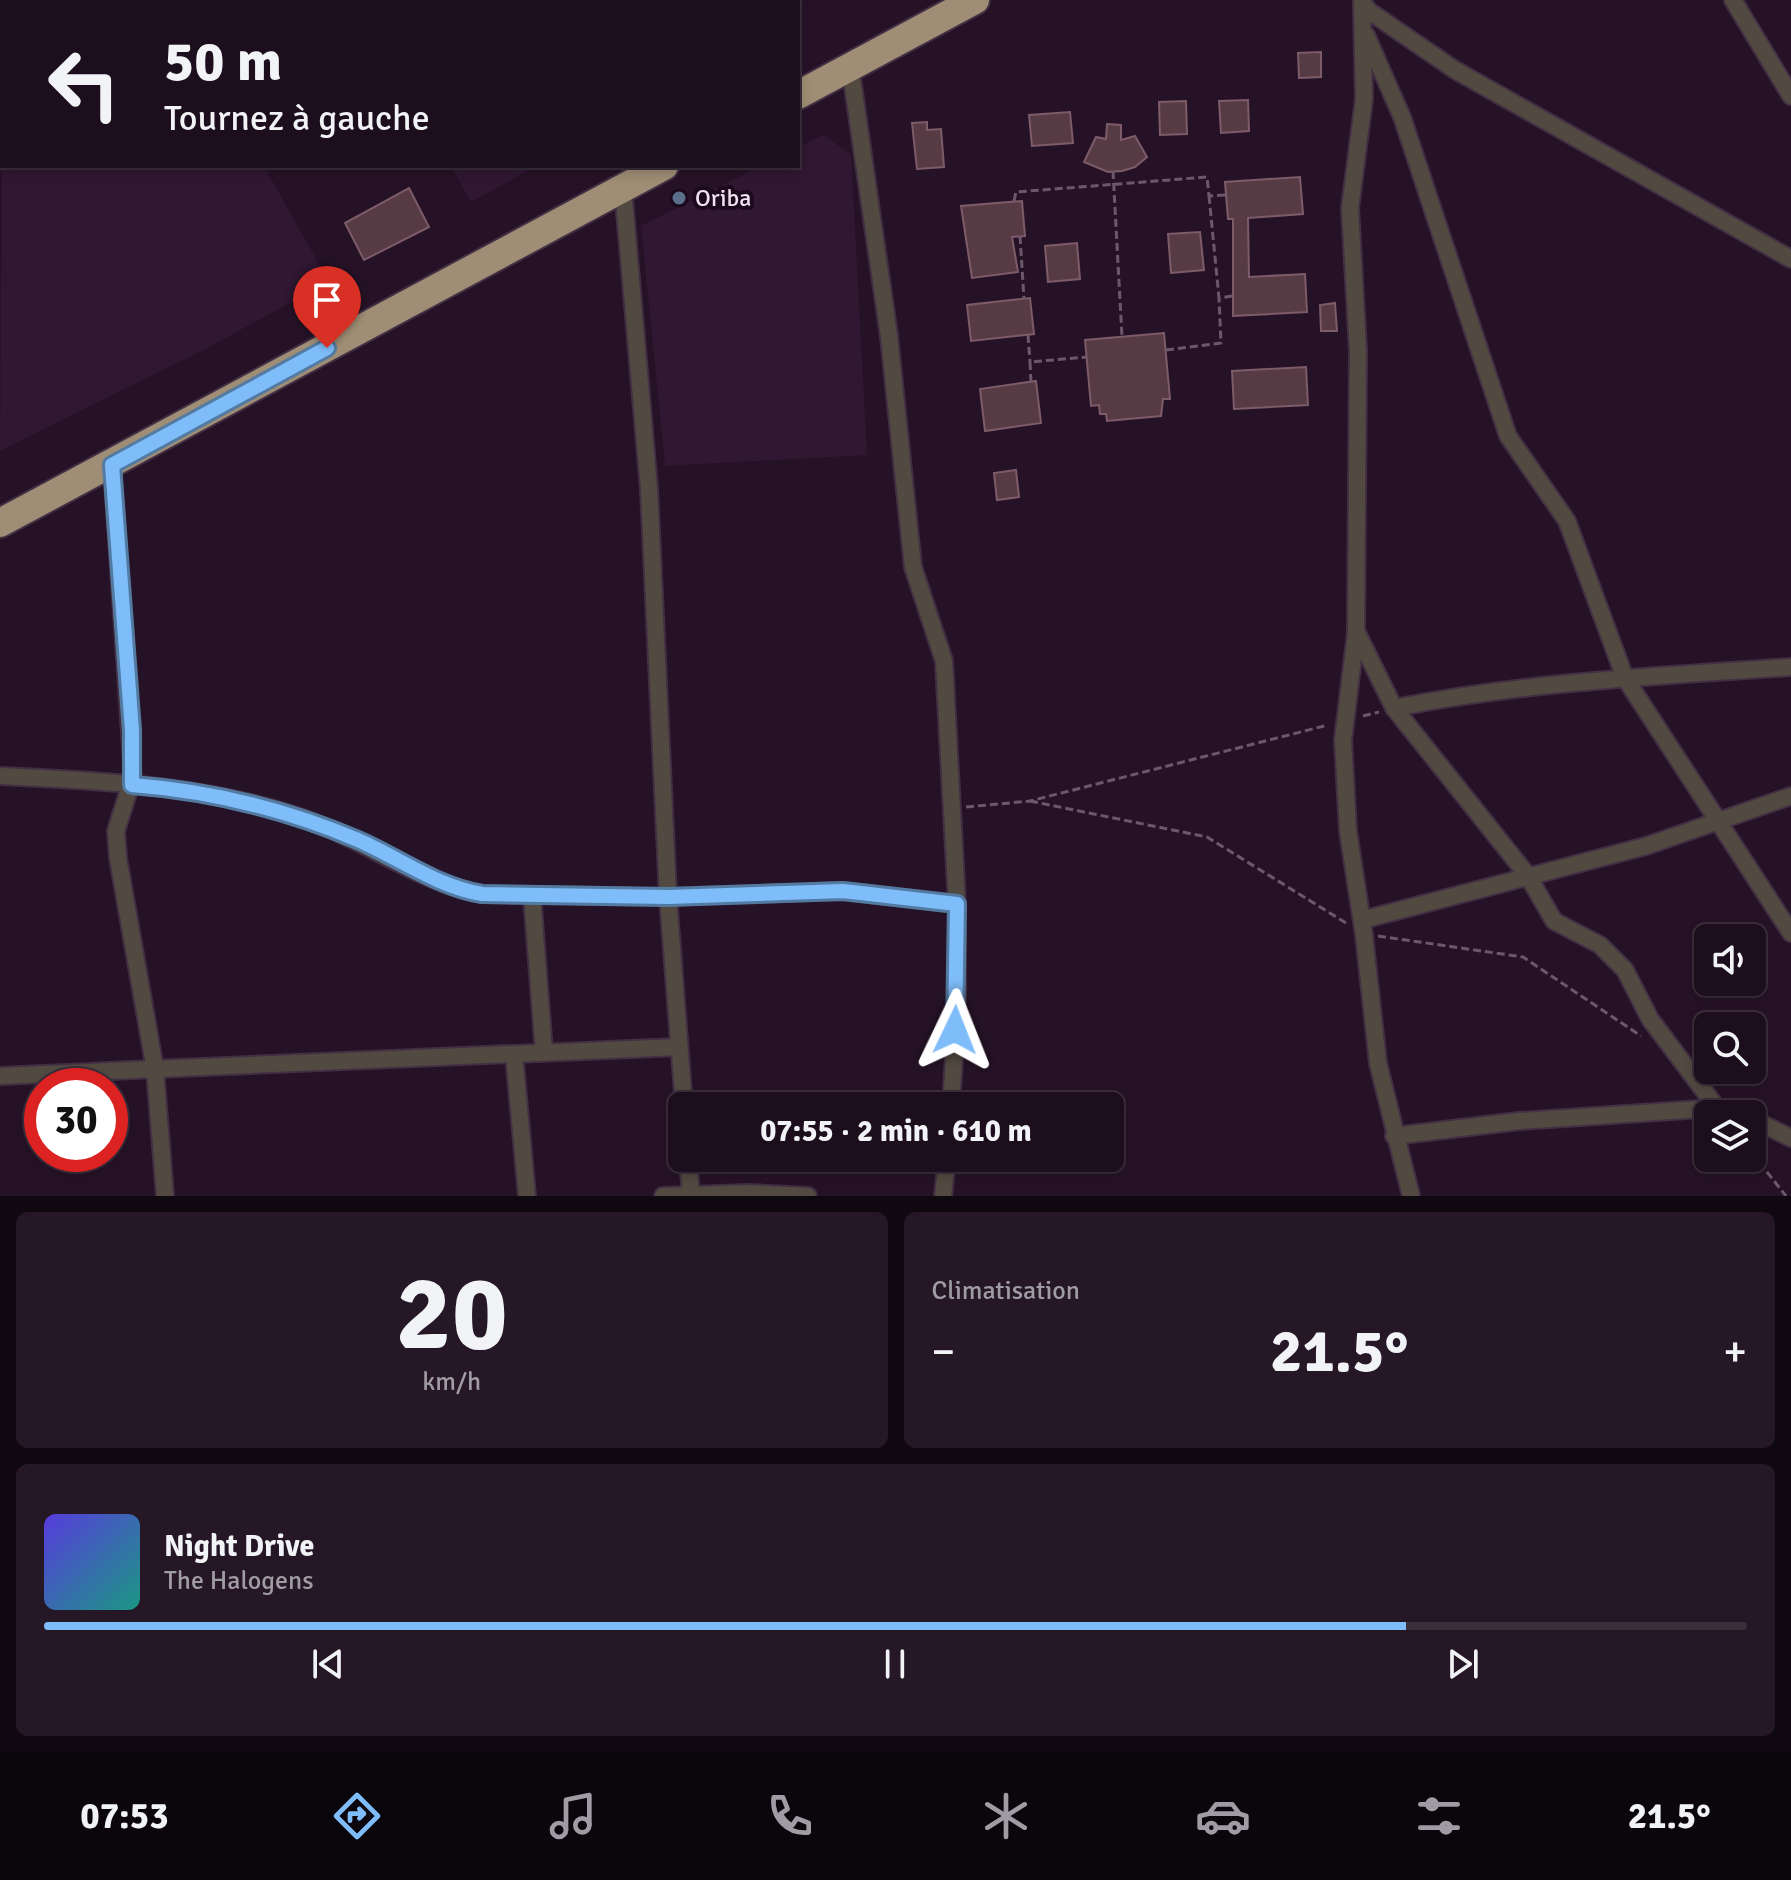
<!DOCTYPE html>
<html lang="fr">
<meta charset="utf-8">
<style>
:root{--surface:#1c0e1d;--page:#251726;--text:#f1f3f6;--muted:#a09ca4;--line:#3a2e3b;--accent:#7fbdfa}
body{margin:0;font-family:Signika,sans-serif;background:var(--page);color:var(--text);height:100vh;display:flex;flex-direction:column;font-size:30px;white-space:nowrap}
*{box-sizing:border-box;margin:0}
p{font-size:26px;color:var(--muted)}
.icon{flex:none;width:44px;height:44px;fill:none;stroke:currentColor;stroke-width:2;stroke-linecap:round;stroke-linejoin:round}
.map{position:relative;height:1196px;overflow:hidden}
.side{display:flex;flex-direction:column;gap:16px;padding:16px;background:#0f0810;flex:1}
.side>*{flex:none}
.top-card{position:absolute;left:0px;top:0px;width:800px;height:168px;box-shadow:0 4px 12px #0003,0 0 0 2px var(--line);background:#1c0e1d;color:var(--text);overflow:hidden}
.tools{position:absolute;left:1694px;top:924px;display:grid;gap:16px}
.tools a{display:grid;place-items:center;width:72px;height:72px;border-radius:12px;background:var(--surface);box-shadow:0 4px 12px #0003,0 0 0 2px var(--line);font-size:40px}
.speed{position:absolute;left:24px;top:1068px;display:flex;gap:16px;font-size:40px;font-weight:700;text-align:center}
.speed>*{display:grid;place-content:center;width:104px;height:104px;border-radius:50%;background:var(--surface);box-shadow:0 4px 12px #0003,0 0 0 2px var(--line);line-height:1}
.speed .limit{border:12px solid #d22;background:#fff;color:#111}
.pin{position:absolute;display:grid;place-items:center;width:68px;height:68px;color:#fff;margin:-82px -34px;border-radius:50% 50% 50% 0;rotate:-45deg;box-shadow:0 0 8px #0007}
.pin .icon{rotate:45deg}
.me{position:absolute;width:88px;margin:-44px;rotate:2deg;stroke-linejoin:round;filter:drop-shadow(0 0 6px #0008)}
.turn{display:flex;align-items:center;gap:28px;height:168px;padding:0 32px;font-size:36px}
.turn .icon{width:104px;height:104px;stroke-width:2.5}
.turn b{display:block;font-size:56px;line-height:68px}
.big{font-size:60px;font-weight:700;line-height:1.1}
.side .card{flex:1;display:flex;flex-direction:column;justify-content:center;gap:12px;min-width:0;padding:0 28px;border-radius:12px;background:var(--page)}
.side .dial{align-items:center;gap:0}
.dial b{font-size:104px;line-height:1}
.song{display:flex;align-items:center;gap:24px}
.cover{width:96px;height:96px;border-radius:12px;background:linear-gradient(135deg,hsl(250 70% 55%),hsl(170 70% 35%))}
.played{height:8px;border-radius:4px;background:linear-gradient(90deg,var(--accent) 80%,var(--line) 80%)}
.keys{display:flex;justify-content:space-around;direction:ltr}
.heat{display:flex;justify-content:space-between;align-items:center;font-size:44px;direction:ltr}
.side .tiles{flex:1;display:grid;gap:16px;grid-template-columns:1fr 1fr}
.card:last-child{grid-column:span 2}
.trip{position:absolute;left:668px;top:1092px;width:456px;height:80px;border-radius:12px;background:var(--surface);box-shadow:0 4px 12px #0003,0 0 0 2px var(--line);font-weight:700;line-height:80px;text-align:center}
.tabs{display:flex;height:128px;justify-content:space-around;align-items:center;background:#0b060c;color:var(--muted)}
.tabs .icon{width:56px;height:56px}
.tabs .active{color:var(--accent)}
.tabs b{font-size:36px;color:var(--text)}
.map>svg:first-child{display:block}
</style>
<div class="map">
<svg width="1791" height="1196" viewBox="0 0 1791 1196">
<rect width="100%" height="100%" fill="#261227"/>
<g fill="#301732">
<path d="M358,0H702L703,2H359Z"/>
<path d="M2,121V166H264L329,282L211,346L0,451Z"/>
<path d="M823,135L851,154L867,455L665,466L641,226L761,166H798V147Z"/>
<path d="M451,166H537L471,202Z"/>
</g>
<g fill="#563b45" stroke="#7d5b68" stroke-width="2">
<path d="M1321,52V77L1299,78L1298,53Z"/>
<path d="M1248,100L1249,131L1221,133L1219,101Z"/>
<path d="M1186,101L1187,134L1160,135L1159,102Z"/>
<path d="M1070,112L1073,143L1032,146L1029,115Z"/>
<path d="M927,122V130L941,129L944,167L917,169L912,123Z"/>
<path d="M1107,124L1121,125V140L1135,136L1147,157L1135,167L1122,171L1108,172L1084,162L1096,137L1106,139Z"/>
<path d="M1300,177L1303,214L1248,218L1249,277L1305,274L1307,312L1233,316V219H1228L1225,182Z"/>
<path d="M409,188L429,227L364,260L345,223Z"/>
<path d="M1022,201L1025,236L1012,237L1018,272L972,278L961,206Z"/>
<path d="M1200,232L1204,270L1171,273L1168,234Z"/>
<path d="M1077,243L1080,279L1048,282L1045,246Z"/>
<path d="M1030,298L1034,334L971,341L967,305Z"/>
<path d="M1335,303L1337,331H1321L1320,305Z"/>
<path d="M1164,333L1170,399H1163L1161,416L1107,421L1106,414H1100L1099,405L1091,406L1085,340Z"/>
<path d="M1306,367L1308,405L1234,409L1232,371Z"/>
<path d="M1036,381L1041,423L985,431L980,389Z"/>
<path d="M1016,470L1019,497L997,500L994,473Z"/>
</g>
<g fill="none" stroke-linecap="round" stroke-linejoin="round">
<g stroke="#422f43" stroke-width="20">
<g id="street">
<path d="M54,0V2"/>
<path d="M722,0L723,2"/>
<path d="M1733,0L1791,96"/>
<path d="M190,2L193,0"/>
<path d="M1362,2L1369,11L1455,70L1791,259"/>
<path d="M1362,6L1364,99L1350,208L1358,351L1356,631L1394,708L1528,876L1554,921L1600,945L1625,970L1650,1019L1717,1108"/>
<path d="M1366,35L1402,117L1508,436L1567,521L1625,678L1791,933"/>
<path d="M850,65L889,336L913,567L944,661L957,904V1008L951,1106"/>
<path d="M0,97L2,96"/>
<path d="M623,188L649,489L668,897L684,1106"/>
<path d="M112,465L133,777L116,831L118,858L155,1069L679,1047"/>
<path d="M1356,633L1343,740L1348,831L1364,935L1378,1063L1411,1196"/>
<path d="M1394,708C1524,682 1658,676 1791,667"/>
<path d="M0,776C105,781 214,785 313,822C368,843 426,885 482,894L668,897L843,891L957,904"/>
<path d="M532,895L544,1052"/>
<path d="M1362,920L1646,846L1791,796"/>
<path d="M514,1054L527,1196"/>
<path d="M0,1076L155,1069L165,1196"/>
<path d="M1752,1119L1791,1138"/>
<path d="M1394,1136L1519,1121L1717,1108L1736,1114"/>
<path d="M688,1158L691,1196"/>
<path d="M663,1196L748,1193L808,1196"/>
<path d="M943,1196L947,1158"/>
</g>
</g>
<g stroke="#422f43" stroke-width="32">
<g id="highway">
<path d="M798,95L975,0"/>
<path d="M0,523L664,166"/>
</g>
</g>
<g stroke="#6b596b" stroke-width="3" stroke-dasharray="8 4" stroke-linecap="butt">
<path d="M1113,171L1122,337"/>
<path d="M1209,196L1219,298L1232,296"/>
<path d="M1014,201L1016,192L1207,177L1209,196L1226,195"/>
<path d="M1020,236L1024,299"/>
<path d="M1028,335L1030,362"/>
<path d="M1166,350L1221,343L1219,298"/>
<path d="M1031,382L1030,362L1087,357"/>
<path d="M1363,716L1379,712"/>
<path d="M1030,801L1207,837L1346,923"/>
<path d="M966,807L1030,801L1328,725"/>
<path d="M1378,936L1523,957L1641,1036"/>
<path d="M1752,1153L1786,1196"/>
</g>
<use href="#street" stroke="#524a41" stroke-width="16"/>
<use href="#highway" stroke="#9f8d75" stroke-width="28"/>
</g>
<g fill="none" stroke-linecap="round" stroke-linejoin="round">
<g stroke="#537ba2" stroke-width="20">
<path id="route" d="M327,348L112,465L132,730V785C211,791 285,809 358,840C399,858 438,887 482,894L668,897L843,891L957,904L955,1030"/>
</g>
<use href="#route" stroke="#7fbdfa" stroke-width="14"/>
</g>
<circle fill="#5c6f8a" stroke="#1c091e" stroke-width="3" cx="679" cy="198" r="8"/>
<g text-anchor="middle" stroke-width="8" stroke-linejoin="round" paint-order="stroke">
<g font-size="24" fill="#f0e2f0" stroke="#1c091e" text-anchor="start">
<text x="695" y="206">Oriba</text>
</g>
</g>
</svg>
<div class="tools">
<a><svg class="icon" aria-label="sound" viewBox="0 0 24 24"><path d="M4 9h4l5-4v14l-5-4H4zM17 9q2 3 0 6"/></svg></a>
<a><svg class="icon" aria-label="search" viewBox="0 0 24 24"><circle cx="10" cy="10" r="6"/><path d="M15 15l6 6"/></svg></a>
<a><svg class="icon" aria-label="layers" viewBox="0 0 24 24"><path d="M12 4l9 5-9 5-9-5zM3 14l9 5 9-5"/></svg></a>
</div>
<div class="speed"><div class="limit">30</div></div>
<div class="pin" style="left:327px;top:348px;background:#d93025"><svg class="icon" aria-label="arrive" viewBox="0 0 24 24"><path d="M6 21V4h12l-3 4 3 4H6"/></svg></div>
<svg class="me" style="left:955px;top:1030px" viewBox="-20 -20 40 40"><path d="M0-17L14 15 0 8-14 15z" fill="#7fbdfa" stroke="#fff" stroke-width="4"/></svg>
<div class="trip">07:55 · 2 min · 610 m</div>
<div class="top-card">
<div class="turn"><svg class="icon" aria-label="left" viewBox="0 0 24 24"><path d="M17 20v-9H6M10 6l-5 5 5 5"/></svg><div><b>50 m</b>Tournez à gauche</div></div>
</div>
</div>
<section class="side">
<div class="tiles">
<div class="card dial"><b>20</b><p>km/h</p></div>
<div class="card"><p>Climatisation</p>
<div class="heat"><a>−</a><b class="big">21.5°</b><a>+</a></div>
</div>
<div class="card">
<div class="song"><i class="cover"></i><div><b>Night Drive</b><p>The Halogens</p></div></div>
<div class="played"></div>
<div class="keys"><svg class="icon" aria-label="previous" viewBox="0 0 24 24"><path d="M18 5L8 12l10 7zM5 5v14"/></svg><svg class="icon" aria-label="pause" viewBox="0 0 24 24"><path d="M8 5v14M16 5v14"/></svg><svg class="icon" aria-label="next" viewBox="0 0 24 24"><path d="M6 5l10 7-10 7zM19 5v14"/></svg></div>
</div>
</div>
</section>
<nav class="tabs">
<b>07:53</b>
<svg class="icon active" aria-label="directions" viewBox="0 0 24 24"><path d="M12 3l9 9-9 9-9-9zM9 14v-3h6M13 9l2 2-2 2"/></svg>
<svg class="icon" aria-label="music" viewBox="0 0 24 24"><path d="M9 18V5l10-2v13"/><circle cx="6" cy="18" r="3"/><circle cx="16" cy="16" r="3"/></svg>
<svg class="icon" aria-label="phone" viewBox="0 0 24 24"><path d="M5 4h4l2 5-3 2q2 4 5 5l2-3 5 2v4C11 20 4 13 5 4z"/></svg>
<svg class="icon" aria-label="climate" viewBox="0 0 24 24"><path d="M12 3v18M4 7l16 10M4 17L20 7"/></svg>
<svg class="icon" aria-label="car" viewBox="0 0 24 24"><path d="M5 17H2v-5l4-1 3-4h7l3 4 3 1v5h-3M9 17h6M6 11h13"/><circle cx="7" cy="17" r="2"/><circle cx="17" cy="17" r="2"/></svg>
<svg class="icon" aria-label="filters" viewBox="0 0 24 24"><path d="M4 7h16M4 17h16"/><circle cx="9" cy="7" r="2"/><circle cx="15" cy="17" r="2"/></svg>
<b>21.5°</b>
</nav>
